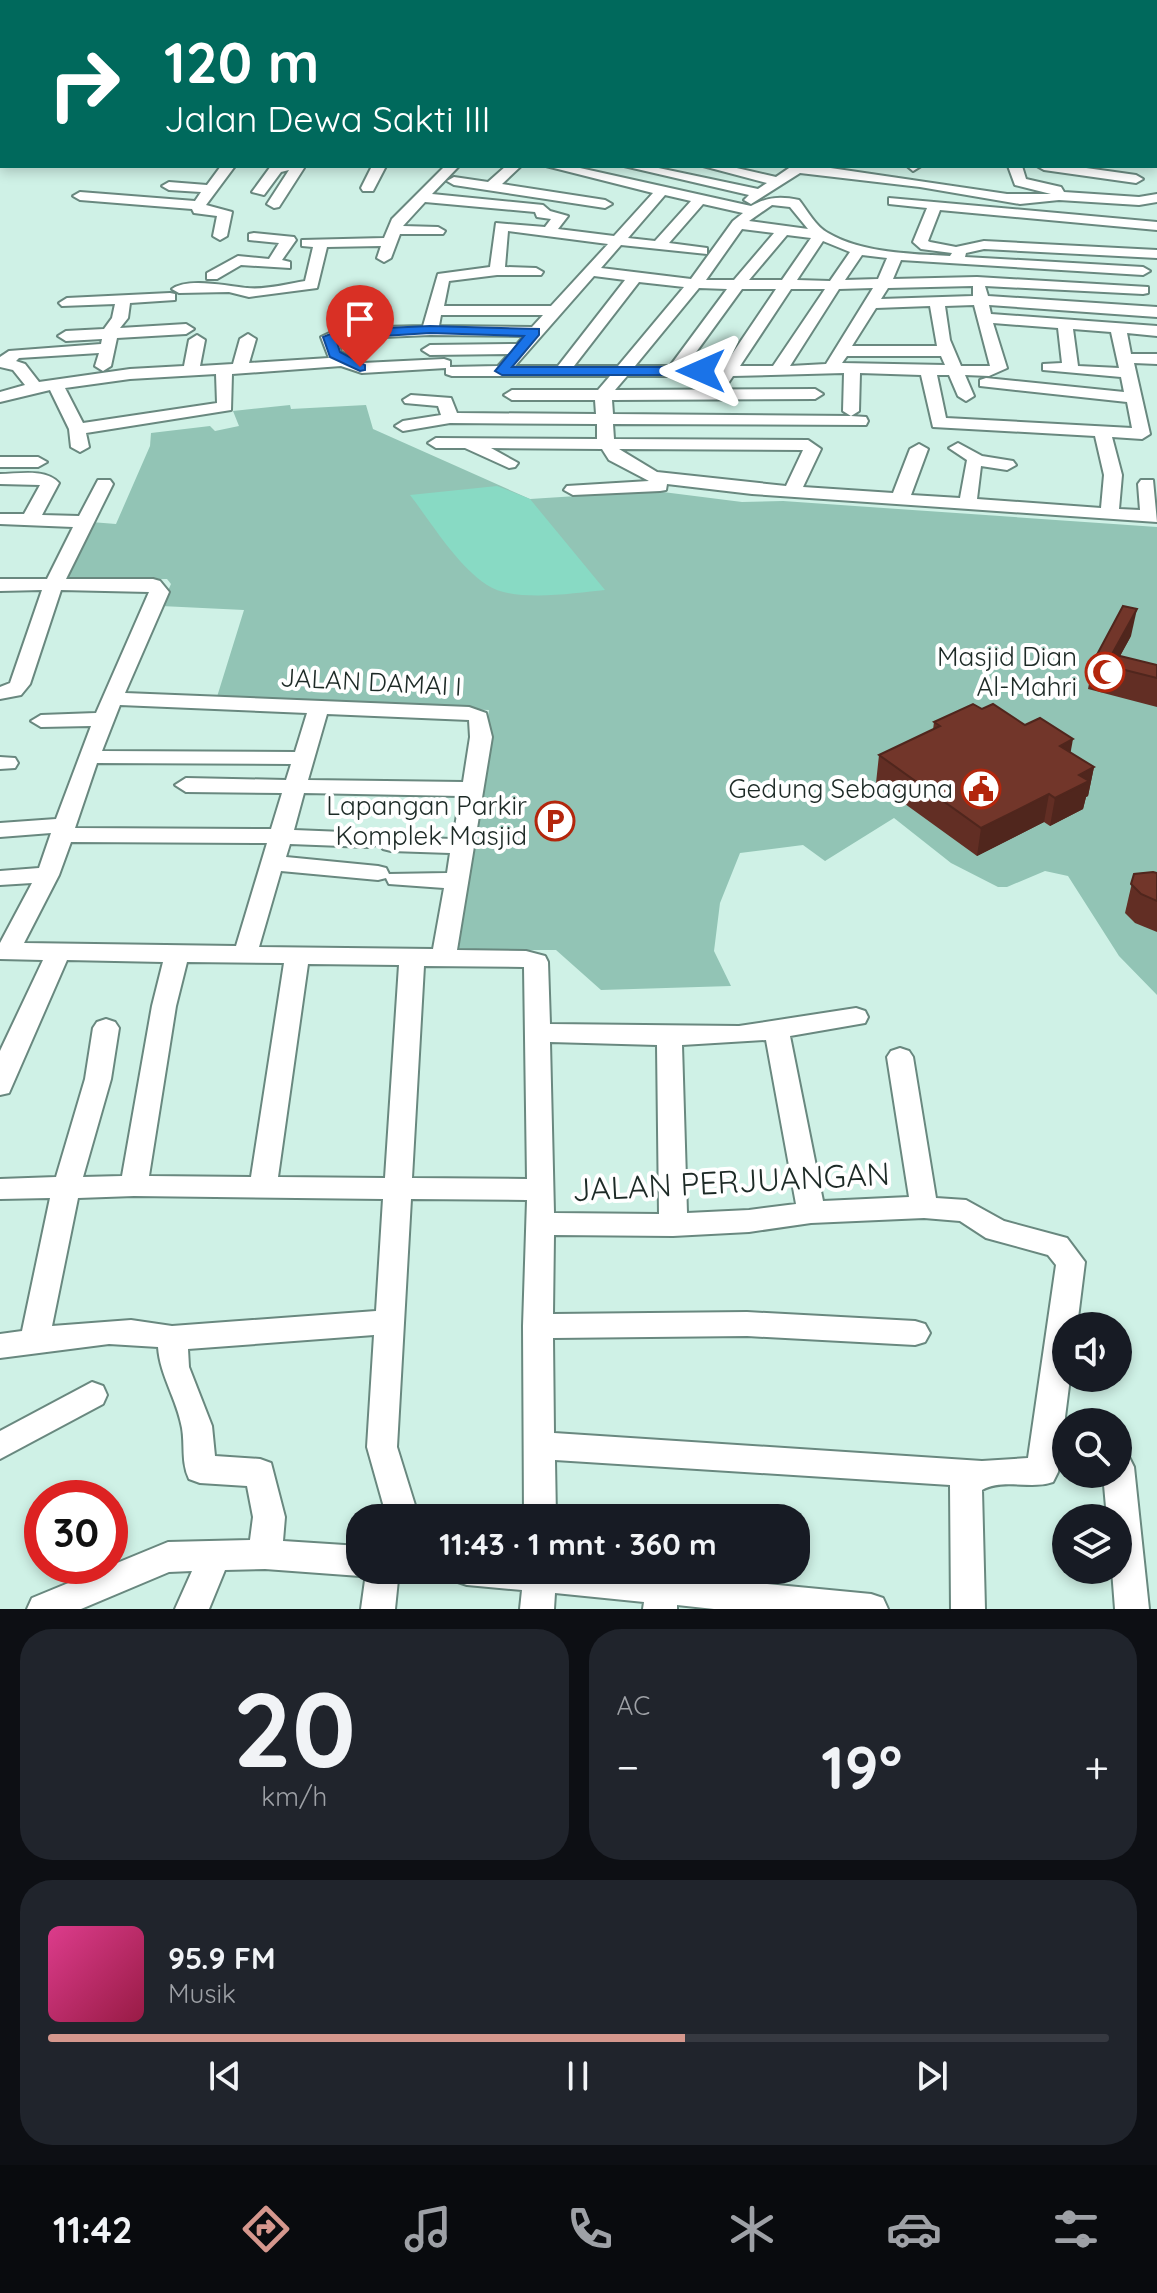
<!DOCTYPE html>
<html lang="id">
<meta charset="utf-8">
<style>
:root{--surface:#171b24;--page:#20242c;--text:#f1f3f6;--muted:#9ea1a6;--line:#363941;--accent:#d5978d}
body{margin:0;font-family:Quicksand,sans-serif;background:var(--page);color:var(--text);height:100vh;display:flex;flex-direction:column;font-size:30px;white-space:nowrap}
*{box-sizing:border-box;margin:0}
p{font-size:26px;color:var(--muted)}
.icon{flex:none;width:44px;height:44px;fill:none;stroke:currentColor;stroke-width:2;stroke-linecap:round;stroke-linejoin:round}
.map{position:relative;height:1609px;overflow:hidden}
.drawer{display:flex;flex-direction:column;gap:20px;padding:20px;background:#0d0f14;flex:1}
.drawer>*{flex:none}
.hud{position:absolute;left:0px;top:0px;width:1158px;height:168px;box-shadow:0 4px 12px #0003;background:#00695c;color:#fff;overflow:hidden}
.controls{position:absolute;left:1052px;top:1312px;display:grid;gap:16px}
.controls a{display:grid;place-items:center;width:80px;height:80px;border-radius:50%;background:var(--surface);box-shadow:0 4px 12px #0003;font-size:40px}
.speed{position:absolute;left:24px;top:1480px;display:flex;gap:16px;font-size:40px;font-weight:700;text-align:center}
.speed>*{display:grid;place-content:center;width:104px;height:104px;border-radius:50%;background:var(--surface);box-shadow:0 4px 12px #0003;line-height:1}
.speed .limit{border:12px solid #d22;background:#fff;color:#111}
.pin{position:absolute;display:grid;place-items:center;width:68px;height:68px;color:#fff;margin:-82px -34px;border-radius:50% 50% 50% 0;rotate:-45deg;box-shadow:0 0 8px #0007}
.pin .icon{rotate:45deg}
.me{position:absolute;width:88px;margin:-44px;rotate:270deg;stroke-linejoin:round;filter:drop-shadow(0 0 6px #0008)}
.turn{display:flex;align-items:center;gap:28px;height:168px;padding:0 32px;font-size:36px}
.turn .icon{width:104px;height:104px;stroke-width:2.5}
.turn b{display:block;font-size:56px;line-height:68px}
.big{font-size:60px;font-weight:700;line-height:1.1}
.drawer .card{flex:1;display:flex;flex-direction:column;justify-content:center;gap:12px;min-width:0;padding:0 28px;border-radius:32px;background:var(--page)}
.drawer .dial{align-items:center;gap:0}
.dial b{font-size:104px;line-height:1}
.song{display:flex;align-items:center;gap:24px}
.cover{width:96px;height:96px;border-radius:12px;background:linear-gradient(135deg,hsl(330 70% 55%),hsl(340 70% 35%))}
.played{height:8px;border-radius:4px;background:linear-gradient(90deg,var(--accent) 60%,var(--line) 60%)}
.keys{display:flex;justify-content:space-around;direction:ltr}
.heat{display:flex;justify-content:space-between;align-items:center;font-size:44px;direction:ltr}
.drawer .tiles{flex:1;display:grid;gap:20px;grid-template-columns:1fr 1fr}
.card:last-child{grid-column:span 2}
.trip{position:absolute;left:346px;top:1504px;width:464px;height:80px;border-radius:32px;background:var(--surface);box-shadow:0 4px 12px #0003;font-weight:700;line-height:80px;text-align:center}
.tabs{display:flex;height:128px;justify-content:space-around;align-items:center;background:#090b0e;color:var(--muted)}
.tabs .icon{width:56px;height:56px}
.tabs .current{color:var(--accent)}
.tabs b{font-size:36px;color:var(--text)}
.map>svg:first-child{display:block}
</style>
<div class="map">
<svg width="1157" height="1609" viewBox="0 0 1157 1609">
<rect width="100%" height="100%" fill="#cff1e6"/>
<path fill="#92c4b5" d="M290,405L291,409L366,405L373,429L530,499L655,491L742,502L783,501L1157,527V995L1119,956L1068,876L1045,871L1007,887H998L951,863L894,818L825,861L803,845L740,853L720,903L714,951L731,986L601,990L556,950H456L489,710L216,700L244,610L161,606L171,584L167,579L59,580L91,522L116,524L150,446L151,433L210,426L215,431L239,426L233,411Z"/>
<path fill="#88dac4" d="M497,486L530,499L605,590C574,593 514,603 487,585C456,564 433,525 410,495Z"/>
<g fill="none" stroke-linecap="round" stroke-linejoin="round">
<g stroke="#69887f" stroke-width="4">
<g id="minor">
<path d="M119,0H165L166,2H120Z"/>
<path d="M302,0H316L317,2H303Z"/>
<path d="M344,0H359L360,2H344Z"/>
<path d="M461,0H472L471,2Z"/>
<path d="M504,0H525L526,2H505Z"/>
<path d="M798,0H820L821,2H799Z"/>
<rect x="1001" y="0" width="10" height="2"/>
<rect x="1156" y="38" width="1" height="6"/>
<rect x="1156" y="56" width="1" height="8"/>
<rect x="1156" y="72" width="1" height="8"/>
<rect x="1156" y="92" width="1" height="8"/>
<rect x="1156" y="134" width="1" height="8"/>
<rect x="0" y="148" width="2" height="8"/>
<rect x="1156" y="158" width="1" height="8"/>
<path d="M221,166H235L206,205L232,212L227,236L220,240L213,236L217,216L194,213L192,209L80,200L73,196L80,192L195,201L201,192L169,190L162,186L169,182L207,185Z"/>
<path d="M271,166L304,168L279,207L274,208L267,204L289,170L281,172L264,195L252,192Z"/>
<path d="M372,166H386L373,191H363L361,188Z"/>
<path d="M445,166H459L432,194L543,205L550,211L568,216L558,229L614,236L653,193L546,166H571L751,206C768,197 780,196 799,200C807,210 816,227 828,233C862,253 911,254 950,256L952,253L921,249L913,242L927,208L889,204V198L1157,222V230L940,210L928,241L930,242L956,247L984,241L1157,250V258L984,249L966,253L965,257L1143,267L1150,271L1143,275L901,260L893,279L977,277L1148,287V293L1143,294L985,286L988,296L1157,307V317L989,305L991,314L1157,326V336L1127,333L1131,354H1157V364L1134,363L1150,434L1142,439L1112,437L1122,475L1119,509L1140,510L1138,484L1141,480H1153L1157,522L752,494L667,484L666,490L660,491L573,495L564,490L567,486L649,481L609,460L602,449L491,448L518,463L515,467L509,468L465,448H436L428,443L436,438L597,439V424L450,423L403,431L395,426L403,421L441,415L438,406L405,403L403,400L411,395L451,398L457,413L596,414L595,400H512L504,395L512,390H598L610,376H452L446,374V368L362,373L341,366L232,374L231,410L86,433L89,447L80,452L71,447L69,429L50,390L0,402V392L25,385L13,370L0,367V357L9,351L101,344L102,339L66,341L58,336L66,331L104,329L112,318L115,304L62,306L59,303L67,298L170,293L175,294V300L130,303L128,318L120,328L186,324L194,329L186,334L117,338L111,366L103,371L95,366L99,353L19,358L16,361L25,364L39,382L130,369L184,366L189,340L197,335L205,340L200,366L233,364L240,339L248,334L256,339L249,363L329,358L321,337L340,328L423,326L438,274L490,267L496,223L545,227L551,219L537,217L535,212L425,202L403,226L438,227L445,231L443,234H400L391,258L384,262L377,258L381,246L327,247L317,288L249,297L229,292L179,293L172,289C187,277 228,286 247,288C265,290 287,284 305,281L313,247L302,246V240L384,238L392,219ZM665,195L691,201L655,241L628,238ZM703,204L743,213L733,221L691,279L601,268L621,245L707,254V248L669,243ZM772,205L790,207L808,229L749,221ZM742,229L774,233L734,280H706ZM508,231L608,244L551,306H444L449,281L497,275H541L543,272L536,268L505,267ZM787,235L811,238L782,280H749ZM823,241L850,252L830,281L797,280ZM862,255L887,258L878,279L845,280ZM594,276L625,280L558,366H515ZM639,282L684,287L618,366H574ZM973,286V296L881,299L888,288ZM699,288L727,289L670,366H635ZM873,288L826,364L790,366L839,289ZM742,289H776L724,366H686ZM791,289H825L773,366H740ZM974,305L990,366H961L950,340L945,306ZM930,306L937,346H852L876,308ZM441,315H543L532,327L439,326ZM993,323L1058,328L1062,363L1043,364V370L1121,377L1124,392L986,378L980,380V386L1127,402L1132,428L946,418L937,375H949L958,396L966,401L974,396L965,375L989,376L1007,368ZM1073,329L1111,332L1119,368L1078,366ZM430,335L524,336L517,344L430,345L422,350L430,355L509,354L498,366L450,367V361L444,359L363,363L341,352L337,339ZM847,356H941L945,365L842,363ZM844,373L843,411L851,416L613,414L612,400L815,399L823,394L815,389L615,390L627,376H717V382H729L733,376ZM860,373L921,375L933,427L1095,436L1104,475L1101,508L977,499L981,466L1007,470L1016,465L1013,461L982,456L958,443L949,448L967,460L960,498L911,495L928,449L919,444L910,449L893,493L803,487L821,449L808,440L614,439L613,424L866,425L868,421L866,417L851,416L859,411ZM216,374L217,403L83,423L65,388L130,379ZM619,449L803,450L786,486L657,472Z"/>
<path d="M506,166H521L502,184L605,200L612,204L605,208L454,185L447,181L454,177L488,182Z"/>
<path d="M624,166H649L758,189L767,183L703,166H728L776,177L792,166H817L1007,194H1051L1015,185L1008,166H1022L1026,179L1061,187L1064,192L1139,197L1157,194V202L1139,205L1059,200L1020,204L920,187L800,173L751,204L744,200L749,195Z"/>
<path d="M907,166H921L913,171Z"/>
<path d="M1037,166H1072L1136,175L1143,179L1136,183L1044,170Z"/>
<path d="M254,233L294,237L296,240L282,260L290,262V268L241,265L217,279H207V273L238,256L269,259L279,243L249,240V234Z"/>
<path d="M0,457H38L47,462L38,467H0Z"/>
<path d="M0,474C19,474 45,468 59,483L42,515L79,516L98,480H110L113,484L66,579H153L160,581L169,592L125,693L469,707L486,713L492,737L457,950L526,951L545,956L548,962L550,1024L739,1026L856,1008L865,1011L868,1017L865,1023L790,1036L823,1201L909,1197L887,1057L891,1051L900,1048L909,1051L913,1057L936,1198L966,1200L1004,1221L1067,1238L1085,1262L1077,1326H1066V1378H1070L1058,1472L1053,1482C1030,1490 1004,1478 982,1490L985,1609H951L950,1485L555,1460L556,1518H524L523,1326L527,1200L411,1199L397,1447L419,1518H387L367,1447L374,1335L188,1349L189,1367L212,1426L215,1456L260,1459L271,1463L285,1517L283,1541L360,1546V1570H399L395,1609H361L366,1573L360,1576L265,1569L225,1570L209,1609H175L192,1571L169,1572L81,1609H27L32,1598L168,1542L250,1540L253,1517L247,1486L200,1483L189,1479C181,1462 185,1445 182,1428C177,1399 160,1376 158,1347L109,1344L0,1358V1334L22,1331L50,1198L0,1199V1179L56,1177L85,1079L93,1028L97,1022L106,1019L115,1022L119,1028L111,1079L83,1177L122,1176L152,1006L163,962L67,960L9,1093L0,1095V1051L43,960L0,959V943L32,883L0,885V871L39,868L51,833L0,837V823L56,819L91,726L41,727L31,721L41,715L96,713L149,592L61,590L30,684L21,695L0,699V687L10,683L42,590L0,591V579H47L73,527L0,524V514H24L40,485L0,484ZM120,705L307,713L295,752L102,751ZM327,714L469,720L470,737L463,782L308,780ZM97,763L291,764L286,780L186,778L175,785L186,792L282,793L271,829L75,828ZM304,793L460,796L453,839L391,837L383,839L380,844L383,849L391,851L450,853L447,873L389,874L386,868L378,866L286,857L290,844L368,847L376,845L379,840L376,835L368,833L294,830ZM71,842L267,843L236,946L24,943L59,875ZM281,871L378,880L386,878L389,884L444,888L433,949L259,947ZM187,962L284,963L251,1177L149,1176L176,1006ZM308,964L399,965L385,1178L278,1177ZM424,966L524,967L527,1179L412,1178ZM766,1040L796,1204L749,1210L687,1213L682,1045ZM550,1042L657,1045L659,1214L554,1213ZM134,1196L383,1199L376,1311L172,1326L131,1320L52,1326L78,1198ZM924,1218L960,1221L986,1238L1048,1255L1056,1265L1028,1458L982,1461L554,1433L553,1338L747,1336L915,1345L925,1342L930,1333L925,1324L915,1321L747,1312L553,1314L554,1235L673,1236L749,1232L811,1223Z"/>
<path d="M0,757L15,758L18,763L15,768L0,769Z"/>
<path d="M92,1382L103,1386L107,1395L103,1404L0,1459V1431Z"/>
<path d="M1118,1453L1129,1457L1134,1467L1149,1609H1115L1112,1570H1118V1518H1107L1103,1474H1118Z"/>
<path d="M451,1570H623L871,1594L883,1598L888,1609H714L677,1605V1609H643L644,1602L555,1593L554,1609H520L522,1590L467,1585L455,1581Z"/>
</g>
</g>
<g stroke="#1ca086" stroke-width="4">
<path id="major" d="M1135,0H1157V6L1156,2Z"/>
</g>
<use href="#minor" fill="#fff" fill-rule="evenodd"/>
<use href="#major" fill="#76ecd6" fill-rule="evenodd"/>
</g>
<g fill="#622e24">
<path d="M1131,636L1120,656L1157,665V707L1088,689L1093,662Z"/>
<path d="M982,709L1025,725L1094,767L1088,796L1086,797L1083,809L1050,826L1044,822L977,856L876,783L879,755L933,730L934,722Z"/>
<path d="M1157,873V932L1135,923L1125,913L1134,874Z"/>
</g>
<g fill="#50261d">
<path d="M1137,609L1131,636L1114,667L1112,654Z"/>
<path d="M1073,739L1068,767L1060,746Z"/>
<path d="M1094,767L1088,796L1086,797L1083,809L1050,826L1055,798L1079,775Z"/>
<path d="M1049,794L1044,822L977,856L981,828Z"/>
</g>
<g fill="#72362a" stroke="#50261d" stroke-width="2">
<path d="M1123,606L1137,609L1112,654L1157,665V678L1093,662Z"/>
<path d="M973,704L982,709L993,704L1025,725L1040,718L1073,739L1060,746L1094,767L1079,775L1089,781L1055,798L1049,794L981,828L879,755L940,726L934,722Z"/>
<path d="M1153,872L1157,873V901L1141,894L1131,884L1134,874Z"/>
</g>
<path fill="#1a73e8" stroke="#114b97" stroke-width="2" d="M430,326L539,329V335L512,367H701L708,371L701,375H502L495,371L524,336L430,333L336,339L340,352L365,365V370L360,371L330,357L323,337L340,330Z"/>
<defs>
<g id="mosque-ring" transform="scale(2)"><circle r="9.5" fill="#fff" stroke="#b3260c" stroke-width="1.5"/><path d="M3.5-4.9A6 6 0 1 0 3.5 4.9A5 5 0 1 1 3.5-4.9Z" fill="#b3260c"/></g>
<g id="civic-ring" transform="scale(2)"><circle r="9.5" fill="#fff" stroke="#b3260c" stroke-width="1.5"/><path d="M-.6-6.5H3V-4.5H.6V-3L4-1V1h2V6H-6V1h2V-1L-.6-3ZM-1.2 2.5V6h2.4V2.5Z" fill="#b3260c"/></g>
<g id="parking-ring" transform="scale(2)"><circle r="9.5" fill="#fff" stroke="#b3260c" stroke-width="1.5"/><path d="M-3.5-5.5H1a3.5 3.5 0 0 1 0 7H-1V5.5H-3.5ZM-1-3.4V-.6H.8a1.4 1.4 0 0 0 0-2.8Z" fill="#b3260c"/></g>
</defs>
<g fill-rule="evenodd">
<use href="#mosque-ring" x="1105" y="672"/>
<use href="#civic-ring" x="981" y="789"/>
<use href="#parking-ring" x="555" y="821"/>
</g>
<g text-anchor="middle" stroke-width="8" stroke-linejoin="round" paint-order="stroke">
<g font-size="26" fill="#1d2a26" stroke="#fff" text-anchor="end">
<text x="1077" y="666">Masjid Dian<tspan x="1077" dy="30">Al-Mahri</tspan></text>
<text x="953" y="798">Gedung Sebaguna</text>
<text x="527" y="815">Lapangan Parkir<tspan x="527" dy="30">Komplek Masjid</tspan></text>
</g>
<g font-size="26" fill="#1d2a26" stroke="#fff">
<text transform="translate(371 682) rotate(3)" y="9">JALAN DAMAI I</text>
</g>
<g font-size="32" fill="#1d2a26" stroke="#fff">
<text transform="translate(731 1182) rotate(-3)" y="11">JALAN PERJUANGAN</text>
</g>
</g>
</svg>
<div class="controls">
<a><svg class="icon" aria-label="sound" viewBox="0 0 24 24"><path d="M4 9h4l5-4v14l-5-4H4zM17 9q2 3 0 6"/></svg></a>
<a><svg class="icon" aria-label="search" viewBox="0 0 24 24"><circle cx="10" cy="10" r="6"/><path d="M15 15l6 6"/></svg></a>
<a><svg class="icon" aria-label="layers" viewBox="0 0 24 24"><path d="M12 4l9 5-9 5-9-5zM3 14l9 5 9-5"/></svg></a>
</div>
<div class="speed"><div class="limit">30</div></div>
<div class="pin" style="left:360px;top:367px;background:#d93025"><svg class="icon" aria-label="arrive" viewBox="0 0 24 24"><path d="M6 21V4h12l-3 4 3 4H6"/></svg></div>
<svg class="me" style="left:701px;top:371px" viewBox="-20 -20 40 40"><path d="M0-17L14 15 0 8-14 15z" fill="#1a73e8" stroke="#fff" stroke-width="4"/></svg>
<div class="trip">11:43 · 1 mnt · 360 m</div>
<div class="hud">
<div class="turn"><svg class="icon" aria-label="right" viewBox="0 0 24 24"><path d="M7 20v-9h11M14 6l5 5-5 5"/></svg><div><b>120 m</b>Jalan Dewa Sakti III</div></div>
</div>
</div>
<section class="drawer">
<div class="tiles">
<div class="card dial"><b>20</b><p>km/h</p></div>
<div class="card"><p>AC</p>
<div class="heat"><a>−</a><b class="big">19°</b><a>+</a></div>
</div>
<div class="card">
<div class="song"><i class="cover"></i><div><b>95.9 FM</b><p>Musik</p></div></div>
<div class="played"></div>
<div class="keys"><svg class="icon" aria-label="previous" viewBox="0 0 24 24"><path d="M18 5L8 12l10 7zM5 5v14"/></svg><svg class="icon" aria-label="pause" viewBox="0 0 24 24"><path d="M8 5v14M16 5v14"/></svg><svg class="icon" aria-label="next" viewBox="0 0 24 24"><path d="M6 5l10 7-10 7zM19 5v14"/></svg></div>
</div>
</div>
</section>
<nav class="tabs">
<b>11:42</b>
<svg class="icon current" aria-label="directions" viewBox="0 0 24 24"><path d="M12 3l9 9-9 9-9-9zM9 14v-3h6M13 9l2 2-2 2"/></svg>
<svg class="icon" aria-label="music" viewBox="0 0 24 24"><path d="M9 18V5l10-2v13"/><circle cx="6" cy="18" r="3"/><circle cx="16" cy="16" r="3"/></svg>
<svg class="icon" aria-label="phone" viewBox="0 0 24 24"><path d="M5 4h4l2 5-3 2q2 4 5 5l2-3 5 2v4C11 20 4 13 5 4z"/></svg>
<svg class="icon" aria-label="climate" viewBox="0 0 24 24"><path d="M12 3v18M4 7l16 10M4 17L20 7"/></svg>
<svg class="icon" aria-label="car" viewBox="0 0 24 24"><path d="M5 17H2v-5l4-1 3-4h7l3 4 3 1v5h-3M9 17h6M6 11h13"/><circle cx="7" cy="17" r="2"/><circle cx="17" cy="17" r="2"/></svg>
<svg class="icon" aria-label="filters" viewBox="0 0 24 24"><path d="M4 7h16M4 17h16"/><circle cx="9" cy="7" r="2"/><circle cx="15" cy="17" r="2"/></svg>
</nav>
